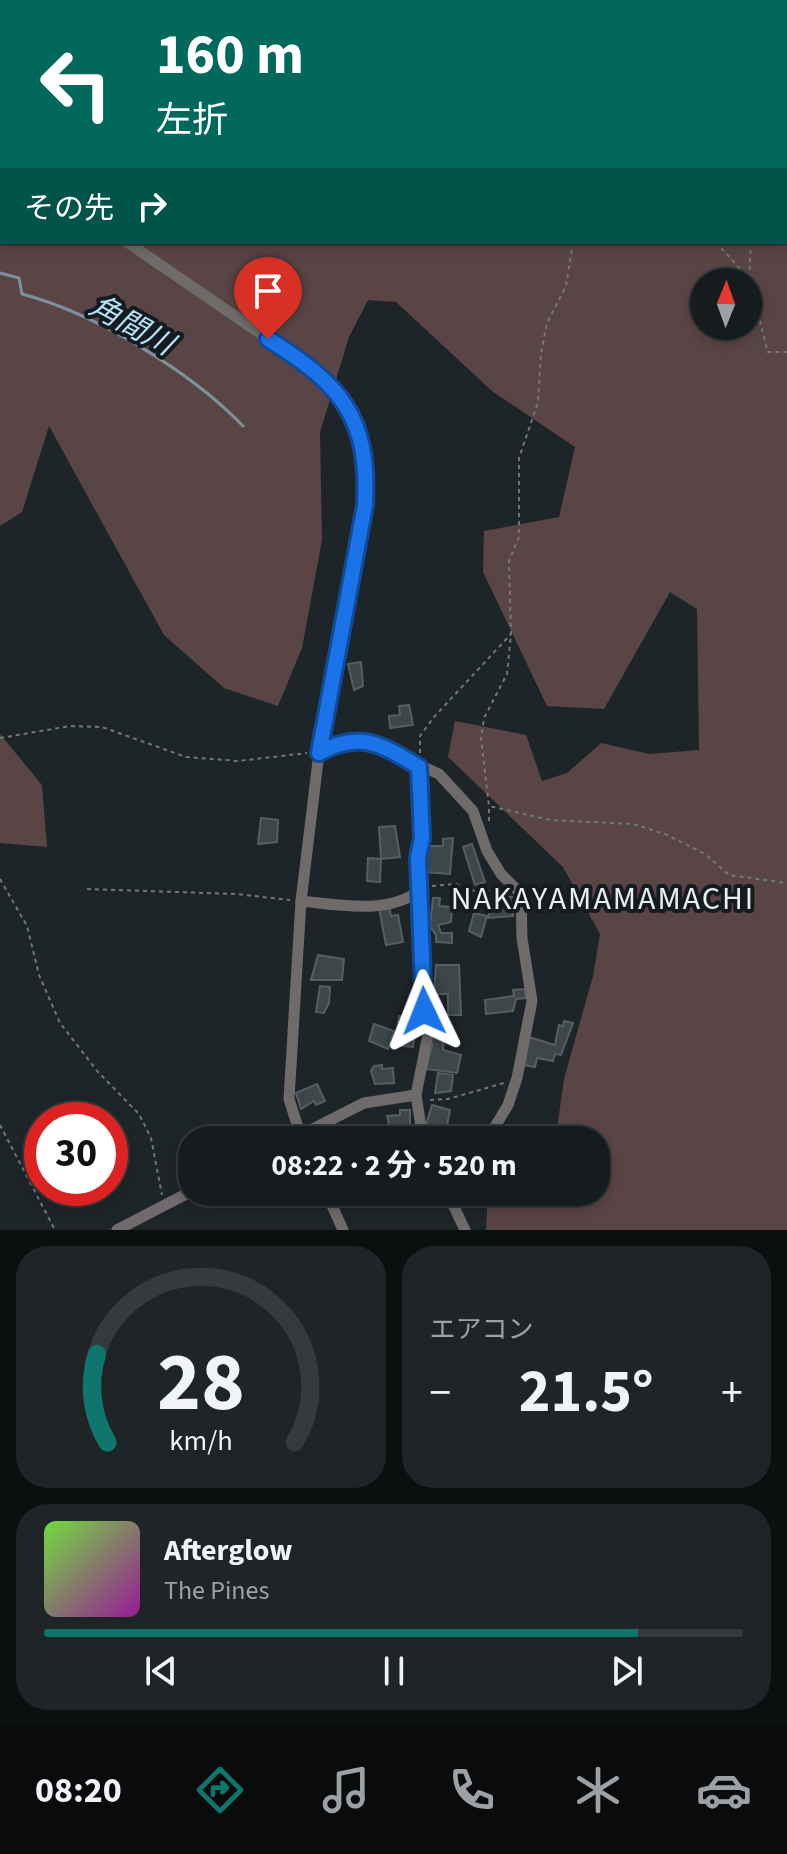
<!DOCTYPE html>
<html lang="ja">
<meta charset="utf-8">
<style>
:root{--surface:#161c1e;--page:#1f2527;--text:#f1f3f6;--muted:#9ea1a4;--line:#353a3c;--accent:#0f766e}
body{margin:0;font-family:"Source Sans 3","Noto Sans JP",sans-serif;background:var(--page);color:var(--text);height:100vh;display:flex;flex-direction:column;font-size:30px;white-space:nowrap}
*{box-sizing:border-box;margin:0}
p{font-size:26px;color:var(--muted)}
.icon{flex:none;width:44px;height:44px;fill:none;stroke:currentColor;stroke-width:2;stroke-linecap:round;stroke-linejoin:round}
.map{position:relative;height:1230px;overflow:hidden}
.drawer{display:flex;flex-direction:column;gap:16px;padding:16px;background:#0c0f10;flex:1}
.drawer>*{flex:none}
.banner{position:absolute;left:0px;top:0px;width:788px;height:244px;box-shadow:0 4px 12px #0003,0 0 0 2px var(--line);background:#00695c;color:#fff;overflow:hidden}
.needle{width:52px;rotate:1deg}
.controls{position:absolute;left:690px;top:268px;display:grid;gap:16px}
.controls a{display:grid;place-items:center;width:72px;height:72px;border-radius:50%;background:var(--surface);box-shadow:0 4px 12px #0003,0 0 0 2px var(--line);font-size:40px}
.speed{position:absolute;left:24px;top:1102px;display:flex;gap:16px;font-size:40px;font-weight:700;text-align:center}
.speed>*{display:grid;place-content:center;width:104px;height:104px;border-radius:50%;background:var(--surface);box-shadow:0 4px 12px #0003,0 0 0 2px var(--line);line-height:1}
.speed .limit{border:12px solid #d22;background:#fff;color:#111}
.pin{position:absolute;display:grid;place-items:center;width:68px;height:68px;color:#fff;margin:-82px -34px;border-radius:50% 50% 50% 0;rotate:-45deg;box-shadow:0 0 8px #0007}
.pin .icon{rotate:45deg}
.me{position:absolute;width:88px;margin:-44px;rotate:358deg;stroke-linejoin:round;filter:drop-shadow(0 0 6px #0008)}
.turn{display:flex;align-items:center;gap:28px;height:168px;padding:0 24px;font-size:36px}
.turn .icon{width:104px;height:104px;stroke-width:2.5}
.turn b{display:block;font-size:56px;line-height:68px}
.then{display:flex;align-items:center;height:76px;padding:0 24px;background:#0003;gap:16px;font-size:30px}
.big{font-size:60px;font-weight:700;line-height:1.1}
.drawer .tile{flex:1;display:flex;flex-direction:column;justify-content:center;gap:12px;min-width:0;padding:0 28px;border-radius:32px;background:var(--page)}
.drawer .dial{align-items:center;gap:0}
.dial svg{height:208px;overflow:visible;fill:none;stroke:var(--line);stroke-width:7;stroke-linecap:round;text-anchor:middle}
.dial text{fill:var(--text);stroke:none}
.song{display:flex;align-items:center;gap:24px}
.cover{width:96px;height:96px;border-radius:12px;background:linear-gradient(135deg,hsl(100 70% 55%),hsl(300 70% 35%))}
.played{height:8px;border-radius:4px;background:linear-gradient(90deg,var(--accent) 85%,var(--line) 85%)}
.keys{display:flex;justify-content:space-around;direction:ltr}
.heat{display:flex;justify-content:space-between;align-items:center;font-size:44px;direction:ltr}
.drawer .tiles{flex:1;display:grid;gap:16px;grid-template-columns:1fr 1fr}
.tile:last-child{grid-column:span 2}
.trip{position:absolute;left:178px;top:1126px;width:432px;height:80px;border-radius:32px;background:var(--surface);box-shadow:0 4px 12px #0003,0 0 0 2px var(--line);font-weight:700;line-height:80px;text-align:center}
.dock{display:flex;height:128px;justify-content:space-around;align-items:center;background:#090b0c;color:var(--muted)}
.dock .icon{width:56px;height:56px}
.dock .current{color:var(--accent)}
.dock b{font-size:36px;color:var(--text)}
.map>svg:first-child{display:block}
</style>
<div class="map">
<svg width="787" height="1230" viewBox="0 0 787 1230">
<rect width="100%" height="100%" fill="#1e2528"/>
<g fill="#5a4546" fill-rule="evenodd">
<path d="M0,0H787V1230H486L488,1192H596V1140H547L557,1129L564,1079L593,976L600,934L563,867L448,757L455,721L526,735L542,781L567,773L601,743L649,754L699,750L697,609L670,592L604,709L547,706L483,572L484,531L559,517L575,447L492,391L396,302L368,300L349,337L320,432L322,540L302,648L278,706L224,688L164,635L49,426L22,512L0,526ZM2,2H786V242H2ZM704,282H748V326H704Z"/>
<path d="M0,734L42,785L47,847L0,843Z"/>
</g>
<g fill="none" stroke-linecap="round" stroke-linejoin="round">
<path stroke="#7b929c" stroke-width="3" d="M0,273L19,278L22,294C95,313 191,372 243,426"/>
</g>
<g fill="#3e464a" stroke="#565e62" stroke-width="2">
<path d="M361,662L363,686L354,690L348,664Z"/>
<path d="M409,705L413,725L390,728L389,716L400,715L399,706Z"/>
<path d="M261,818L278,820L277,842L258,844Z"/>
<path d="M395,826L400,857L381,859L379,827Z"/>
<path d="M453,838L450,874L425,872L428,846H443V839Z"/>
<path d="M472,844L485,882L475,885L463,847Z"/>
<path d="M368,858L381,859L380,882L367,881Z"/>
<path d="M493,896L513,897V916L488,918Z"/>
<path d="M433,898H440L439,906L452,907L451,922L438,925L441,933H452V943L436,942V935L430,926Z"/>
<path d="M389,906L391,916L398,915L403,942L386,945L379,908Z"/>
<path d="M474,913L487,916L481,937L469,931Z"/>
<path d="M318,955L344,959L342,980H311Z"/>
<path d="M436,965H459L461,1015H448V994H434Z"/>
<path d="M320,986L330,987L329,1003L324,1013L316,1012Z"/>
<path d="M525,989L526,998L516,999L513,1011L486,1014L485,1000L514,996L513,990Z"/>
<path d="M415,1015H423L424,1023L416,1027L413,1047L395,1045L399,1016L415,1019Z"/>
<path d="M564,1021L573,1023L561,1055L555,1054L553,1061L537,1058L535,1067L523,1065L529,1037L555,1045L559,1025L563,1026Z"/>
<path d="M374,1024L394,1031L388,1049L369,1041Z"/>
<path d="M431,1030L444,1033L443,1050L461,1055L457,1073L426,1069L433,1043L428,1042Z"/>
<path d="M382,1065V1069L393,1068L394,1083L375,1084L371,1071L374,1066Z"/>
<path d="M438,1073L453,1075L451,1091L435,1093Z"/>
<path d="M317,1084L325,1101L316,1105L314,1101L301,1109L296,1093Z"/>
<path d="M432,1105L450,1110L447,1125L451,1127L450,1131L477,1137L476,1140L436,1139L439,1126L436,1131L426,1125Z"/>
<path d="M400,1110H410V1138L392,1140L387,1116L400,1115Z"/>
</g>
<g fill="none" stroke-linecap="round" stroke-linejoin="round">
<g stroke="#72787a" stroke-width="2" stroke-dasharray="4 4" stroke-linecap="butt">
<path d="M512,2V0"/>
<path d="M655,2V0"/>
<path d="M573,242L566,286L547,323L541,353L538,402L519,458V537L509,561L511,634L507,674L484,718L481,739L489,806L550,820L633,824L665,834L705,854L729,875L787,883"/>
<path d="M716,242L749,279"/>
<path d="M751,242L749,280L768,352H787"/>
<path d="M0,738L70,726L102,727L186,757L238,761L307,753"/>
<path d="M420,753V736L434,717L511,634"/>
<path d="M489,821V808"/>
<path d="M0,879L27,926L39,975L60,1023L98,1072L139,1114L151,1138L162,1195"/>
<path d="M432,886L456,884L482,894L498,886"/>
<path d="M87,889L236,894L290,900"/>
<path d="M430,1100L448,1099L504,1083"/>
<path d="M0,1125L55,1230"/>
</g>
<g stroke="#6f6b6b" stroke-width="11">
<path d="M0,156L2,158"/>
<path d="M127,242L318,373C359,412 368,449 365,505L319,753L301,901L289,1099L302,1140"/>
<path d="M319,753L336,743L364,740L439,774L473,811L487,851L501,874L521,894L522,938L532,1001L517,1078L508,1105L487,1140"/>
<path d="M419,767L422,838L418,858L424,1011L431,1019L416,1095L423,1140"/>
<path d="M301,901C338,905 389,915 420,890"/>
<path d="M291,1140L364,1103L416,1095"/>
<path d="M326,1192L343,1230"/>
<path d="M447,1192L465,1230"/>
<path d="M117,1230L192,1191"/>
</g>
</g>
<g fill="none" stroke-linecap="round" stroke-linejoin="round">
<g stroke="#114b97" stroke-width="20">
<path id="route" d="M268,339C340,384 370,416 365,505L319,753C361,730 382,745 419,767L422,838L418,858L424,1011"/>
</g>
<use href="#route" stroke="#1a73e8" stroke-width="14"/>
</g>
<g text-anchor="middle" stroke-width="8" stroke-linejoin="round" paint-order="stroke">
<g font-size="30" font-style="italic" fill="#b5e3fa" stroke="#151b1f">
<text transform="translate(132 325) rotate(29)" y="10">角間川</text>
</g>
<g font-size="32" letter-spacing="2" fill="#e9eef0" stroke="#151b1f">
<text x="603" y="909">NAKAYAMAMAMACHI</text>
</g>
</g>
</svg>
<div class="controls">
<a><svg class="needle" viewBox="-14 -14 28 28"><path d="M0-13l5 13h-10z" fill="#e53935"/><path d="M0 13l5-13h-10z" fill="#9ea1a4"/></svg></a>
</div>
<div class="speed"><div class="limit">30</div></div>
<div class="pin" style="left:268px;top:339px;background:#d93025"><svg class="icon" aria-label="arrive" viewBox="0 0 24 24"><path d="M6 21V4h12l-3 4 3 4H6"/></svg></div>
<svg class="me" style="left:424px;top:1011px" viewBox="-20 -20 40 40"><path d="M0-17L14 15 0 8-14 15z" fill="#1a73e8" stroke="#fff" stroke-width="4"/></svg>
<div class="trip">08:22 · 2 分 · 520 m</div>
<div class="banner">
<div class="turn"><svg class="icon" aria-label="left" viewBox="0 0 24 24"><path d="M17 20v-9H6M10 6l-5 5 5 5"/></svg><div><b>160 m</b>左折</div></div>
<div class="then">その先<svg class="icon" aria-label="right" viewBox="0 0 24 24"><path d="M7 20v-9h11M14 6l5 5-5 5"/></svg></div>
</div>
</div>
<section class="drawer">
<div class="tiles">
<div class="tile dial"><svg viewBox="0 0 100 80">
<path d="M14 69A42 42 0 1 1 86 69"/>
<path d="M14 69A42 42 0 0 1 10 35" stroke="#0f766e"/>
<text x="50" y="56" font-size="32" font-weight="700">28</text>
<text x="50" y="72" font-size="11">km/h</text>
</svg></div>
<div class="tile"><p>エアコン</p>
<div class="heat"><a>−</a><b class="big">21.5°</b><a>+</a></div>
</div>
<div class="tile">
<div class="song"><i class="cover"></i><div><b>Afterglow</b><p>The Pines</p></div></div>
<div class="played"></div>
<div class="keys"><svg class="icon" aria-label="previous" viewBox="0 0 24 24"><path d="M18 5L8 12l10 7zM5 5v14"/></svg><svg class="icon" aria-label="pause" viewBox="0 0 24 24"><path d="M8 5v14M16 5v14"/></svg><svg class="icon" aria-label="next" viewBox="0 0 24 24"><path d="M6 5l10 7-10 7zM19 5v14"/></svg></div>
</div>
</div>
</section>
<nav class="dock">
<b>08:20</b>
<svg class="icon current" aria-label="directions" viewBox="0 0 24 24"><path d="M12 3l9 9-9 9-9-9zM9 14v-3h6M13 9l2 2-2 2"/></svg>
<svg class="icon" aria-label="music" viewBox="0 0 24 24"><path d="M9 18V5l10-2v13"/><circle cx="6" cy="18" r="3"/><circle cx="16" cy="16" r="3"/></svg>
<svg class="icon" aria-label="phone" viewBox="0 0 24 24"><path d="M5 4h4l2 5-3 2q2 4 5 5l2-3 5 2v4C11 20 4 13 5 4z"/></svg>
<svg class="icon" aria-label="climate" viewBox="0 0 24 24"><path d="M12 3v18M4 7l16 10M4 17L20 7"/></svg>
<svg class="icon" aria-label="car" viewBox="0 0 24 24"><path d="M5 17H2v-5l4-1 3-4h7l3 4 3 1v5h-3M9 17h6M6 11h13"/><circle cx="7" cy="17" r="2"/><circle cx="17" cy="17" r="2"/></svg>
</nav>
